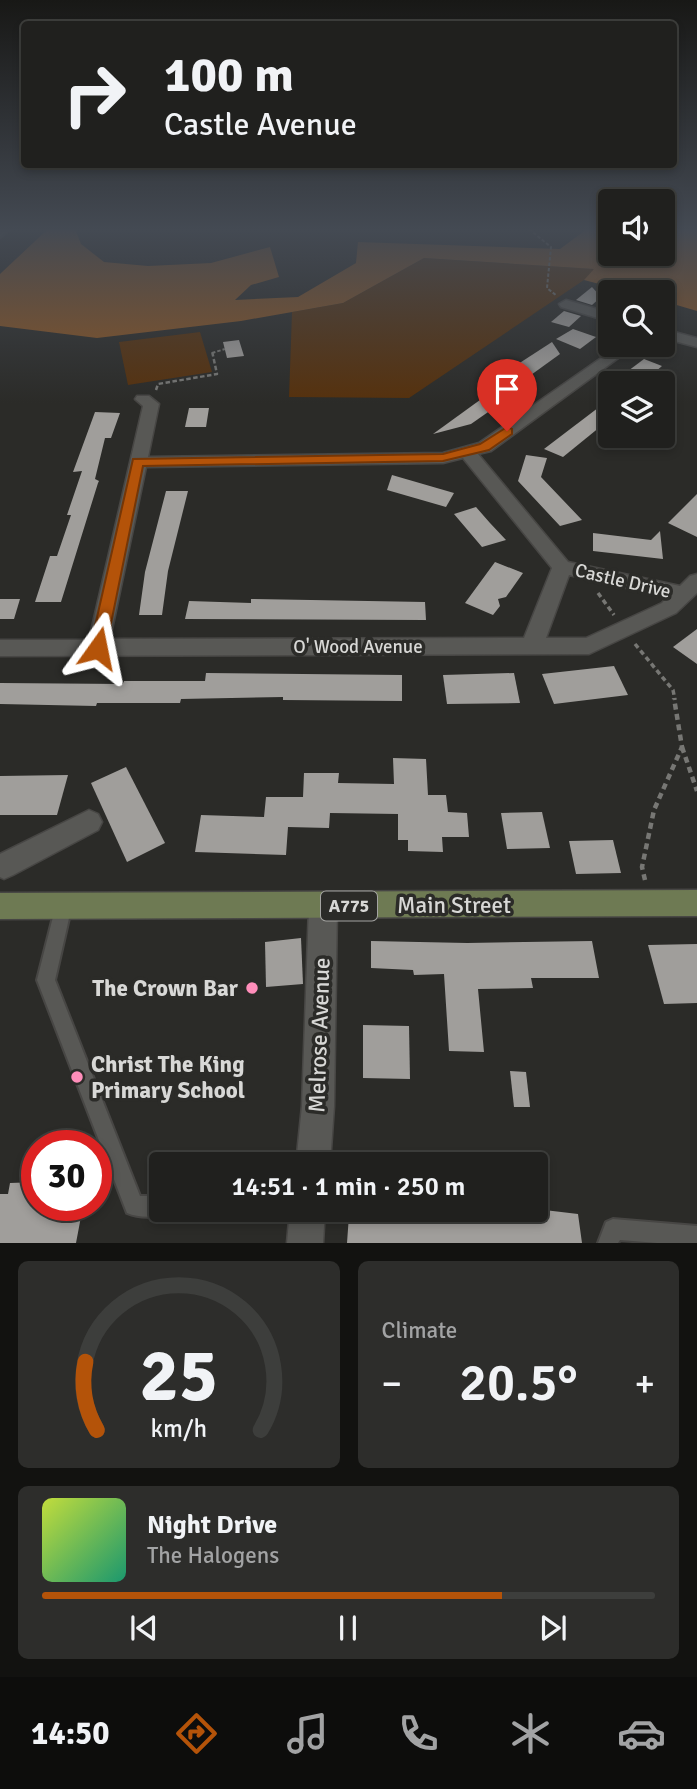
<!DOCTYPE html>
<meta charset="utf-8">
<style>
:root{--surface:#20201e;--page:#2d2d2b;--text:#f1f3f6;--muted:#a2a3a4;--line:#3d3e3c;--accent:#b45309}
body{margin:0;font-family:Signika,sans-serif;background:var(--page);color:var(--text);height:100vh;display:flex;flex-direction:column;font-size:26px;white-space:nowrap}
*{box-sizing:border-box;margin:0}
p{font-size:23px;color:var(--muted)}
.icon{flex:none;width:38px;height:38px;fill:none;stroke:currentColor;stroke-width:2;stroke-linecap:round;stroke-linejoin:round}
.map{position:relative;height:1243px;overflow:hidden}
.sheet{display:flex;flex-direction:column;gap:18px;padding:18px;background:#121210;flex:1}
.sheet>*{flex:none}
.top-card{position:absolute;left:21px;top:21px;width:656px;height:147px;border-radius:7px;box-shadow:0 4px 10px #0003,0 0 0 2px var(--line);background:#20201e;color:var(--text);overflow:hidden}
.buttons{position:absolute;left:598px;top:189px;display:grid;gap:14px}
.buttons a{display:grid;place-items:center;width:77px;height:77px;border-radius:7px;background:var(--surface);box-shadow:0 4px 10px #0003,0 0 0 2px var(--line);font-size:35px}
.speed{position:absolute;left:21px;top:1130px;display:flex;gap:14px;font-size:35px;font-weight:700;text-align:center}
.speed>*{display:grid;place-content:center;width:91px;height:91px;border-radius:50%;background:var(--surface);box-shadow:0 4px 10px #0003,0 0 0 2px var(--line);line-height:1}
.speed .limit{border:10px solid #d22;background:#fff;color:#111}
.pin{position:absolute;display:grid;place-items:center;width:60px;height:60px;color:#fff;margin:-72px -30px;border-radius:50% 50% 50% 0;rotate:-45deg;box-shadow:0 0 7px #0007}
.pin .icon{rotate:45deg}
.me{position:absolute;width:77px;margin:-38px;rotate:12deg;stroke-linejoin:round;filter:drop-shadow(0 0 5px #0008)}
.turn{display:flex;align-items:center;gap:24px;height:147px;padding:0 28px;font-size:32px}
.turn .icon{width:91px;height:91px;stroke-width:2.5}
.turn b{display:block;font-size:49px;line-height:60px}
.big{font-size:52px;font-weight:600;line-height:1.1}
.sheet .tile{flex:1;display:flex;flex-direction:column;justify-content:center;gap:10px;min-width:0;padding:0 24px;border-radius:10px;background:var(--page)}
.sheet .dial{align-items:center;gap:0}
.dial svg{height:182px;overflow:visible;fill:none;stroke:var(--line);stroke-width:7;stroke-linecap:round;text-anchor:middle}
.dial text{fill:var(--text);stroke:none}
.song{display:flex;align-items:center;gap:21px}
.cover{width:84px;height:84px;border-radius:10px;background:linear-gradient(135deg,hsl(70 70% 55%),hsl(160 70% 35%))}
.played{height:7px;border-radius:4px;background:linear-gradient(90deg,var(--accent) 75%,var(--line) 75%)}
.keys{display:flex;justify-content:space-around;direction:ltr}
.heat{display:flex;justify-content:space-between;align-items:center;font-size:38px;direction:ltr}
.sheet .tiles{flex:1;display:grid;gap:18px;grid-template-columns:1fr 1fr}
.tile:last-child{grid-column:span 2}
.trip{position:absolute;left:149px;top:1152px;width:399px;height:70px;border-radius:7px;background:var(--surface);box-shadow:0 4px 10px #0003,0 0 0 2px var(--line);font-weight:600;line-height:70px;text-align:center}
.menu{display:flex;height:112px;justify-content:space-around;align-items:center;background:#0d0d0c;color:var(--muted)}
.menu .icon{width:49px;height:49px}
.menu .active{color:var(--accent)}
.menu b{font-size:32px;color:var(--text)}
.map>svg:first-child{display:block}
</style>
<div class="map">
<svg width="697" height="1243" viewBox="0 0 697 1243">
<rect width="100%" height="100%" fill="#2b2b28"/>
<g fill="#56310d">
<path d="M424,258L595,269L584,280L409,398L289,397L292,312L343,303Z"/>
<path d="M200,332L212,372L128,385L119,342Z"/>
</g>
<path fill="#8b5523" d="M48,229H75L81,244L104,262L148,266L211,263L270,247L279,277L251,285L235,300L298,297L356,263L358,242L560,249L587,229H611V254H663V229H697V311L663,301V292H630L584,280L594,269L424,258L343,303L241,321L97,338L0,326V274Z"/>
<g fill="#a09e9b">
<path d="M592,287L601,297L592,305L576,300Z"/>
<path d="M564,311L581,316L569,327L551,322Z"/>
<path d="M573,329L596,337L580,349L556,339Z"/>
<path d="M239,340L244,356L227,358L223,342Z"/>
<path d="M552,342L560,354L524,380L504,373Z"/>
<path d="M644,359L662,366L647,379L628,371Z"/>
<path d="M502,384L511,396L471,424L433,434Z"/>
<path d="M611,398V418L563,457L544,449Z"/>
<path d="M189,408H209L206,427H185Z"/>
<path d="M95,412L120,413L111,438H105L95,479L99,481L98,483L61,602H35L50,556H57L71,515H67L82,471L73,472Z"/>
<path d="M526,455L547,458L541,477L582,520L560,526L518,481Z"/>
<path d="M392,475L454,493L446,507L387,490Z"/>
<path d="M166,491H188L168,571L162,615H139L145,572Z"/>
<path d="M697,494V537L668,523Z"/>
<path d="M476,507L490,523L506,540L482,547L454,514Z"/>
<path d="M660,531L663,559L593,551V533L651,540Z"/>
<path d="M495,562L523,573L506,597L498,599L500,606L493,615L465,603Z"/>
<path d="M0,599H20L14,619H0Z"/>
<path d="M251,599L425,602L426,620L185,619L189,601L251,603Z"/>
<path d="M697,629V664L673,647Z"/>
<path d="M614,666L628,695L554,704L542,674Z"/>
<path d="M206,673L402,675V701L283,700V697L181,699L180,703H97L96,706L0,704V683L123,684L124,681H205Z"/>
<path d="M514,673L520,703L447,704L443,675Z"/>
<path d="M393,758L426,759L428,795H446L448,812L467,813L469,837H442L443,852L408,851V840H398V814L330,813L329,828L288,827L286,855L195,852L201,815L264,817L266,797H303L304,773H339L338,783L394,784Z"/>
<path d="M126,767L165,843L127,862L91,783Z"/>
<path d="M68,775L57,815H0V776Z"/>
<path d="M542,812L550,848L507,849L501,813Z"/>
<path d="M613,840L621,873L576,874L569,841Z"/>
<path d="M301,938L303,984L266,987L265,942Z"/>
<path d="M371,941L467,943L592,941L599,978H531L533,988L478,989L484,1052L449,1051L444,974L414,975L413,970L371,968Z"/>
<path d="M697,944V1003L664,1004L648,945Z"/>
<path d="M363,1025L409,1026L410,1079L363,1078Z"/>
<path d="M510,1071L526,1072L530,1107H514Z"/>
<path d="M37,1182V1206H83L76,1243H0V1194H8L10,1183Z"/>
<path d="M357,1209H536L578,1214L582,1243H347L349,1215L357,1216Z"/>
</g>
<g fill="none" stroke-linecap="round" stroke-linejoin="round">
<g stroke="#474644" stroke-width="4">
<g id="lane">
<path d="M3,229H10L0,237V231Z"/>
<path d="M64,897L70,899L72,905L55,980L140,1196H161V1209H170L168,1213C156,1218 139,1218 127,1213L37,980L56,905L58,899Z"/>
<path d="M613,1219L697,1226V1243H657L620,1240L618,1243H598L606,1222Z"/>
</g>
</g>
<g stroke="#474644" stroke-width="3">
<g id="street">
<path d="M566,300L611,313V322L561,307L559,304Z"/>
<path d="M663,329L697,338V347L663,338Z"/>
<path d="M620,345H636L491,451L478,454L568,562L680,586L690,576L697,574V593L676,613L589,654L0,656V640H89L143,406L135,399L137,396H149L159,404L148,457L443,453L479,443ZM463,458L552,568L524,638L110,639L146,467L443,463ZM569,575L667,597L662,603L586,638H546Z"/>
<path d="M89,810L98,814L102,822L98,830L13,875L4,879L0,877V854Z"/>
<path d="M323,893L333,897L337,906L334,1106L330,1164H296L302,1106L309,906L313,897Z"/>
<path d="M290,1209H325L323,1243H287Z"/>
</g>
</g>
<g stroke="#474644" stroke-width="3">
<path id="primary" d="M697,890V916L0,919V893Z"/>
</g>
<g stroke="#777774" stroke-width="2" stroke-dasharray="3.5 2" stroke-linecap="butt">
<path d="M529,229L551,247L547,288L557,296"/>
<path d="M212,353L225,349"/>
</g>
<path stroke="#777774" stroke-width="2.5" stroke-dasharray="4.5 2.5" stroke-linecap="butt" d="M156,390L158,384L217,374L212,351"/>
<g stroke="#777774" stroke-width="3.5" stroke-dasharray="5 3.5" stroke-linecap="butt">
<path d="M598,593L614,615"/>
<path d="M635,644L673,690L675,700"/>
</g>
<g stroke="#777774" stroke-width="4.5" stroke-dasharray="6 4.5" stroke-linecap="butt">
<path d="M682,747L697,791"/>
<path d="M645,880L642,867L654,810L682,747L674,698"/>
</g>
<use href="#lane" fill="#585855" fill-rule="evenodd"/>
<use href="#street" fill="#585855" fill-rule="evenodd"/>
<use href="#primary" fill="#6e7a53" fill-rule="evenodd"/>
</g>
<linearGradient id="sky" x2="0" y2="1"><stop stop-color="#181816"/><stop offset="0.57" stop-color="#444a53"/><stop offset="1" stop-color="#444a53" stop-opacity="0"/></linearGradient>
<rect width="697" height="403" fill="url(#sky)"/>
<path fill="#b45309" stroke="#753606" stroke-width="2" d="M507,427L512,429V434L489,450L443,461L143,466L106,648L98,654L90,648L133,459L443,454L480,444Z"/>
<g fill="#ff8eba" stroke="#2b2b28" stroke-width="2.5">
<circle cx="252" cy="988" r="7"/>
<circle cx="77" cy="1077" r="7"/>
</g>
<g text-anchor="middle" stroke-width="7" stroke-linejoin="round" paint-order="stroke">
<rect fill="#2b2b28" stroke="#a4a4a2" stroke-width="2" x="321" y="891.5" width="56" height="29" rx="5"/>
<g font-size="18" font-weight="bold" fill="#d8d8d6">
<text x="349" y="912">A775</text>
</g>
<g font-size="19" fill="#d8d8d6" stroke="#2b2b28">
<text transform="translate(623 580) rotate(13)" y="7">Castle Drive</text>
<text x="358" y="653">O' Wood Avenue</text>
</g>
<g font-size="23" fill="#d8d8d6" stroke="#2b2b28">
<text x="454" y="913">Main Street</text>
<text transform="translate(319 1035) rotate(-88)" y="8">Melrose Avenue</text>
</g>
<g font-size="23" font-weight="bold" fill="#d8d8d6" stroke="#2b2b28" text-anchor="end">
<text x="238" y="996">The Crown Bar</text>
<text x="91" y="1072" text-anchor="start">Christ The King<tspan x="91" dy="26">Primary School</tspan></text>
</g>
</g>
</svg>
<div class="buttons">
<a><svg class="icon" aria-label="sound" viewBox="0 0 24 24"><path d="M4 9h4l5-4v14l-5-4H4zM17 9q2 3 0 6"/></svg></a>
<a><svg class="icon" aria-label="search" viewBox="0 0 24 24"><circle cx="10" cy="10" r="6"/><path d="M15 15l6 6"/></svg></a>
<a><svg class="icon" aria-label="layers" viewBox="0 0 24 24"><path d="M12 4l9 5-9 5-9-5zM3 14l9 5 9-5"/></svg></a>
</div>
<div class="speed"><div class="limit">30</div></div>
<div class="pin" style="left:507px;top:431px;background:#d93025"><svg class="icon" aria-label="arrive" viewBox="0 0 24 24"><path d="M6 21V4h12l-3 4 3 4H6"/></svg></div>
<svg class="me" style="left:98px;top:648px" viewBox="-20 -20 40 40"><path d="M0-17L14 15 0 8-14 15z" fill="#b45309" stroke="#fff" stroke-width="4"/></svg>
<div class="trip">14:51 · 1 min · 250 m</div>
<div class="top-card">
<div class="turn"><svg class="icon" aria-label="right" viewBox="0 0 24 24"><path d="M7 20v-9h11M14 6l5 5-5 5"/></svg><div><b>100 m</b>Castle Avenue</div></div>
</div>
</div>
<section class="sheet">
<div class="tiles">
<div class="tile dial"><svg viewBox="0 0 100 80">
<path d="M14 69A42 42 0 1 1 86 69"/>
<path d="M14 69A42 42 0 0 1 9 39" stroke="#b45309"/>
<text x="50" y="56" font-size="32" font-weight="700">25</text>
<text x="50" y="72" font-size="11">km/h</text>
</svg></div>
<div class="tile"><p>Climate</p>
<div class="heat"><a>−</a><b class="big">20.5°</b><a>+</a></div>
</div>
<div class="tile">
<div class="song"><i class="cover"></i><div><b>Night Drive</b><p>The Halogens</p></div></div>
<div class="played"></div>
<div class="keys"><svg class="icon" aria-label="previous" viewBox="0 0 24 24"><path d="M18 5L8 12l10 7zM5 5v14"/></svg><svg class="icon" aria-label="pause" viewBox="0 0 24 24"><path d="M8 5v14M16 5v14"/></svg><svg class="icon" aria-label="next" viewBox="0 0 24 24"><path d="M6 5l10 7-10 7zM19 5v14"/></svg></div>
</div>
</div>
</section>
<nav class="menu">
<b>14:50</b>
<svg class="icon active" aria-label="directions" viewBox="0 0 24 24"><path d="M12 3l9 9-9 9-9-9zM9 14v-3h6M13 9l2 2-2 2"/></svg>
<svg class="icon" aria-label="music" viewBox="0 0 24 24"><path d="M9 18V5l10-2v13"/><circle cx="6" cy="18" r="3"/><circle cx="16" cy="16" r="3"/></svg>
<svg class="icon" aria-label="phone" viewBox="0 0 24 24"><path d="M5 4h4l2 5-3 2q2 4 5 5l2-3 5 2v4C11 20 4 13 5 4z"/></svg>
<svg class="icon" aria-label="climate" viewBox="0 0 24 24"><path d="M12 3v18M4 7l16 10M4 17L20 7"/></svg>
<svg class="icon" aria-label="car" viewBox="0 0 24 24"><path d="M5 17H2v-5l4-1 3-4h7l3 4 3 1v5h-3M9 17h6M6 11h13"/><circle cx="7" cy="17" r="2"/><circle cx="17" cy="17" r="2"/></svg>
</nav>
